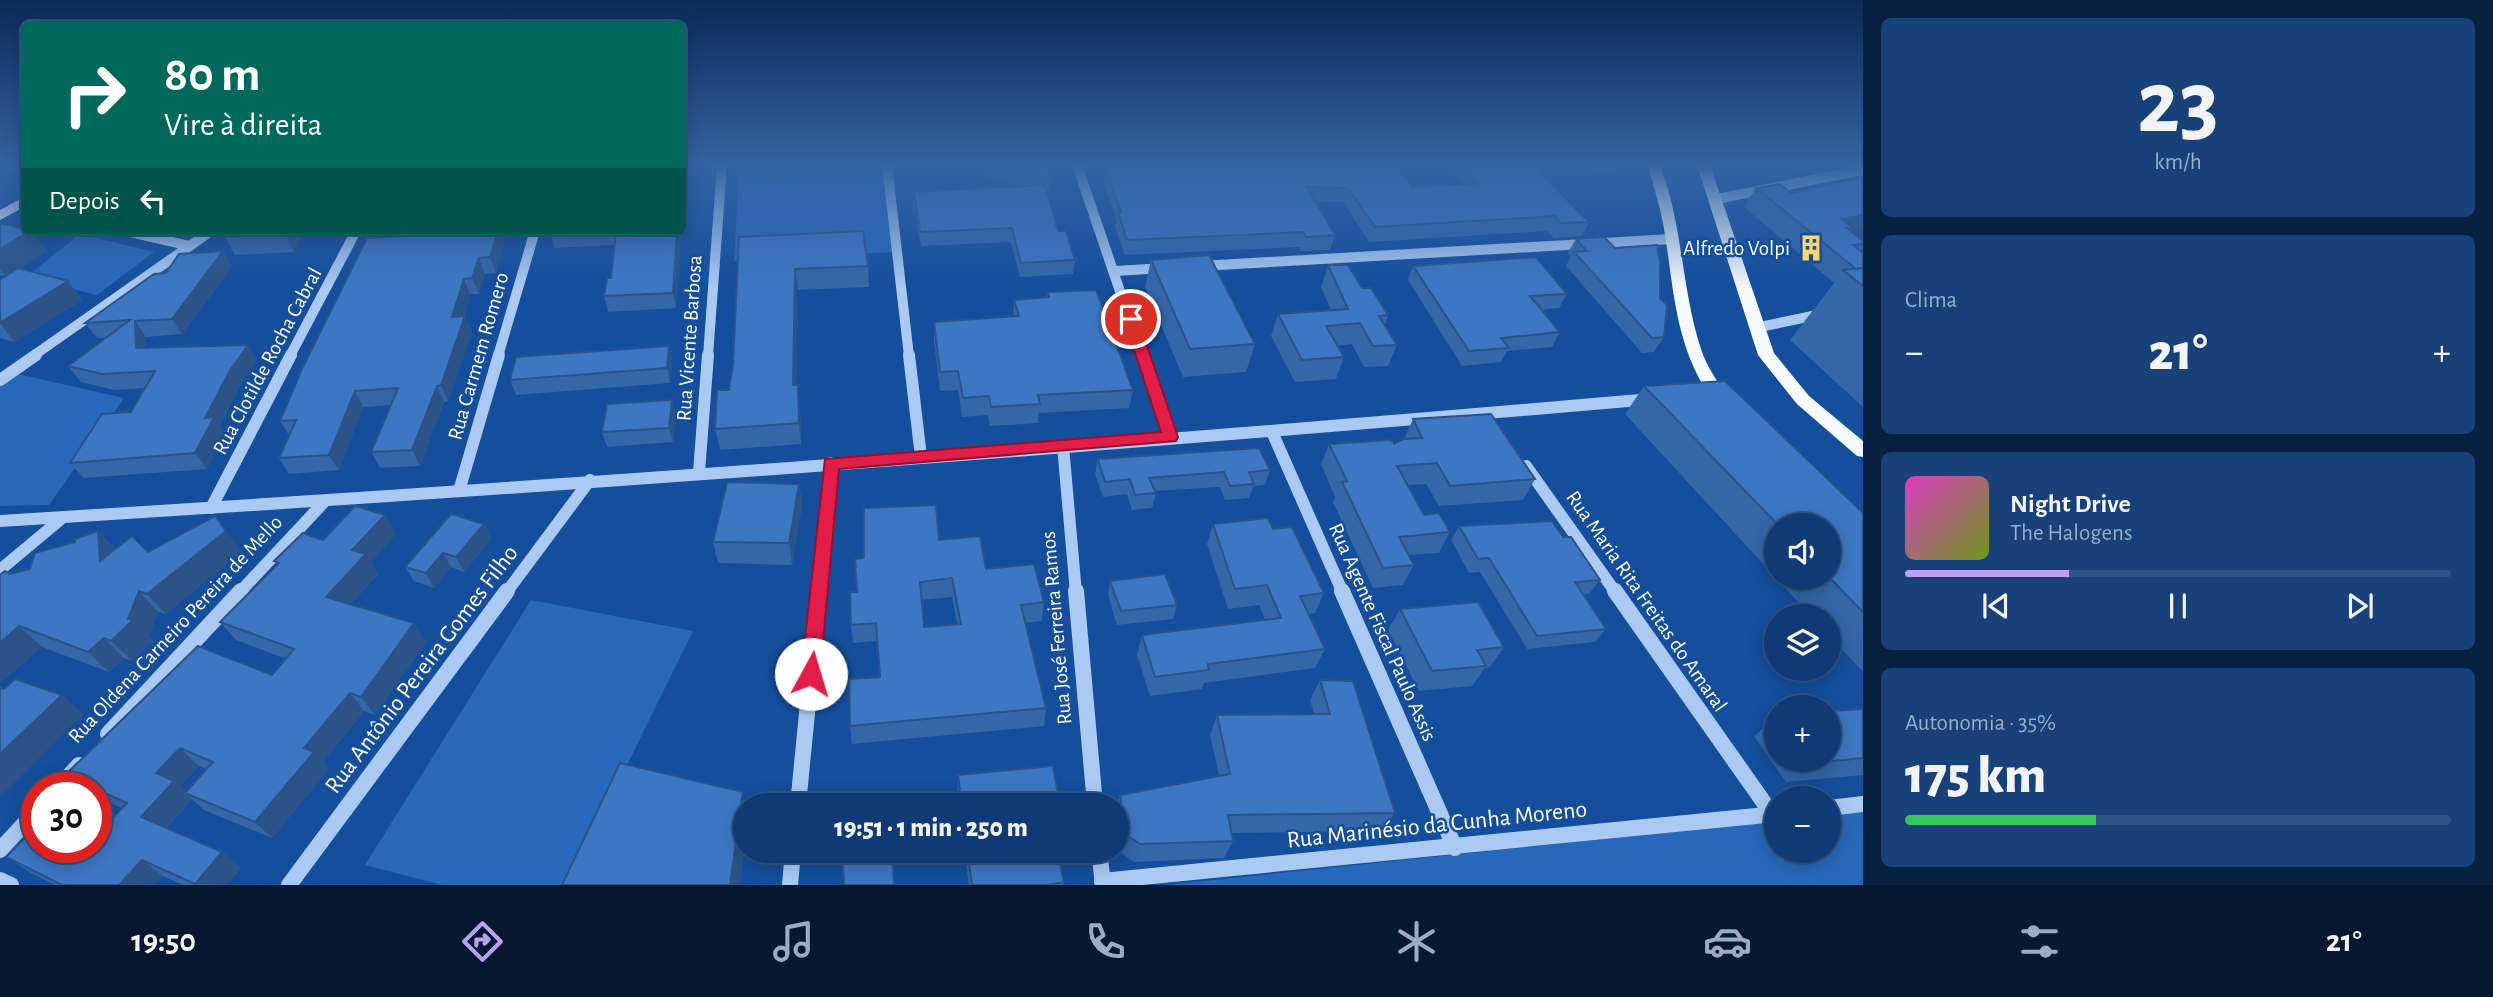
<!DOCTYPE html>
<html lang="pt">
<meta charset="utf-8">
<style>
:root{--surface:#0f3a75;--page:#18417a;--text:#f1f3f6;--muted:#9badc5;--line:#2f5487;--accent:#bca0f2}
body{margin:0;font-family:"Alegreya Sans",sans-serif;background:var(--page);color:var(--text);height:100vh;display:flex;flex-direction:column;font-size:26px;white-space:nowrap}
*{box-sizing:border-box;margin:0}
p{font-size:23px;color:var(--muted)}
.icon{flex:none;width:38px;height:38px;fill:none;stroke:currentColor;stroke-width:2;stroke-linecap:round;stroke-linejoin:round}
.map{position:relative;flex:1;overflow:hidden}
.panel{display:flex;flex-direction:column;gap:18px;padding:18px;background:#082040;width:630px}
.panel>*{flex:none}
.guide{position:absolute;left:21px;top:21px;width:665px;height:214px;border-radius:10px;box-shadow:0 4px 18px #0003,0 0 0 2px var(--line);background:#00695c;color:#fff;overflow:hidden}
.tools{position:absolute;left:1764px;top:513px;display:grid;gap:14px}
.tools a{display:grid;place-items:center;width:77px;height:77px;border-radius:50%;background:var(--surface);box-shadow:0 4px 18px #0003,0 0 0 2px var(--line);font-size:35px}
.speed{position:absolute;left:21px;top:772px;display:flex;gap:14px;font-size:35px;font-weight:700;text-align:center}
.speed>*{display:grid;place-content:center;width:91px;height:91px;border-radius:50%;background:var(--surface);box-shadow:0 4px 18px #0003,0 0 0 2px var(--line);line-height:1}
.speed .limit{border:10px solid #d22;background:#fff;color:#111}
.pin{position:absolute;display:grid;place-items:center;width:60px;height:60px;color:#fff;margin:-30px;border:4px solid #fff;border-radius:50%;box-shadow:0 2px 7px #0007}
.me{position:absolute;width:77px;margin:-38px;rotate:6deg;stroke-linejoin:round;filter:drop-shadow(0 0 5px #0008)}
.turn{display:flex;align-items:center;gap:24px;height:147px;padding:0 28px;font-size:32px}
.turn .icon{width:91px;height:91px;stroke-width:2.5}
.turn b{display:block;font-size:49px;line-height:60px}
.then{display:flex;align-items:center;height:66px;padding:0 28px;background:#0003;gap:14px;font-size:26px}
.big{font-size:52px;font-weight:800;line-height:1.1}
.panel .tile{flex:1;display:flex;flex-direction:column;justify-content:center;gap:10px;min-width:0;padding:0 24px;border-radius:10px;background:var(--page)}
.panel .dial{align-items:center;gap:0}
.dial b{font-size:91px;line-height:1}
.song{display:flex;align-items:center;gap:21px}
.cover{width:84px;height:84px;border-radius:10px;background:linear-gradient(135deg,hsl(310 70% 55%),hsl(80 70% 35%))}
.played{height:7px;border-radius:4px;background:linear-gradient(90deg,var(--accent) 30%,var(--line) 30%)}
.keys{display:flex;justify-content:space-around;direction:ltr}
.heat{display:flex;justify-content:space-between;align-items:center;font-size:38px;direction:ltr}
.charge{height:10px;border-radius:5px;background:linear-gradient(90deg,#34c759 35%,var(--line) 0)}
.trip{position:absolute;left:733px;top:793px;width:396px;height:70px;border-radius:35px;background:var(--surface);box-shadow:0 4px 18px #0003,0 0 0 2px var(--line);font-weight:800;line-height:70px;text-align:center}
.tabs{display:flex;height:112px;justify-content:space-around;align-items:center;background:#06172f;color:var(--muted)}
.tabs .icon{width:49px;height:49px}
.tabs .active{color:var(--accent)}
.tabs b{font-size:32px;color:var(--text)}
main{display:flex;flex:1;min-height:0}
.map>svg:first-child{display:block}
</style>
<main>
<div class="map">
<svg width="1863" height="885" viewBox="0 0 1863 885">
<rect width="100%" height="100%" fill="#144e9c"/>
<g fill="#2868ba">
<path d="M883,165L894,252L734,261L739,171Z"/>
<path d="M80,234L154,252L97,295L26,277Z"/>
<path d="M17,374L124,398L49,505L0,506V387Z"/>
<path d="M531,600L693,631L568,885H442L365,865Z"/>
<path d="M1863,812V885H1166L1776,821V850H1829V815Z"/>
</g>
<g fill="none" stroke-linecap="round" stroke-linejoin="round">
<g stroke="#aacaf3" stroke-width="10">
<path d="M887,165L909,356"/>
<path d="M1077,165L1142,356"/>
<path d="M1717,199L1863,170"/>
<path d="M125,231L190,246"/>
<path d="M1200,266L1672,239"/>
<path d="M1115,271L1165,268"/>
<path d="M1755,328L1822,314"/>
<path d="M33,356L211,231"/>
<path d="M290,356L356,231"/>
<path d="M498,356L535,231"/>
<path d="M708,356L722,165"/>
</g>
<g stroke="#aacaf3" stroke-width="12">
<path d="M909,355L921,457"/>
<path d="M1142,355L1170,437"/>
<path d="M0,380L36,355"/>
<path d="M1272,432L1343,593"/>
<path d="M1063,446L1076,593"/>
<path d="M1526,466L1616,593"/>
<path d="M699,472L708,355"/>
<path d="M459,491L499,355"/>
<path d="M211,508L291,355"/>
<path d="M0,521C551,487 1101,447 1651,399"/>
<path d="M0,570L61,519"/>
<path d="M239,593L325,501"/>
<path d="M506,593L590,480"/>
<path d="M818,593L831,463"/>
</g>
<g stroke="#aacaf3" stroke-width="16">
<path d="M1076,591L1095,805"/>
<path d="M1342,591L1455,848"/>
<path d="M1615,591L1772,814"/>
<path d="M108,734L241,591"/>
<path d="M58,788L79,765"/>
<path d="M798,805L819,591"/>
<path d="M1829,808L1863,804"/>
<path d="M0,850L37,810"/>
<path d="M1099,850L1103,885"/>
<path d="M0,880L11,885"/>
<path d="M1102,881L1776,814"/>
<path d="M289,885L507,591"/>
<path d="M790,885L793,850"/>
</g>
<g fill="#f6faff" fill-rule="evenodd">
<path d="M1648,165H1660C1683,224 1681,288 1701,349C1707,368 1719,383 1729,400L1727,404H1715C1673,345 1675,291 1663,223C1659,203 1653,184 1648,165Z"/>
<path d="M1697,165H1710L1774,353L1809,396L1863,441V457L1857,456L1797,404L1758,355Z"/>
<path d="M24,197V207L0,220V210Z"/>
</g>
</g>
<g fill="#3466a8" fill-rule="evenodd">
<path d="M682,165H696V176L682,177Z"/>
<path d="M759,165H850L791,168L792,179L762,181Z"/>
<path d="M987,165H1051L1050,171L1049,172L1051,179L1050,193L1047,192L1058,231L1075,260L1073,274L1020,277L1011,242L921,246L914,206V192L1023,186L986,176Z"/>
<path d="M1446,165H1616L1612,173L1545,177L1589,222L1582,236L1554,238L1547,231L1369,242L1343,202L1315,201L1335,235L1330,250L1301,251L1299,247L1125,255L1115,227L1117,220L1103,182L1105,167L1412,187L1462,184Z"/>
<path d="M1787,165H1808L1802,173Z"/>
<path d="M1863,177L1853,233L1863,241V249L1861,251L1863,253V407L1790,340L1834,283L1744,207L1756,188L1791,193Z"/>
<path d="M0,223L47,251L19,269L68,281L82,300L14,342L0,338V280L5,276L0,275Z"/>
<path d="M229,231H305L294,252L235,255L225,237Z"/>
<path d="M407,231H501L500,232L504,243L496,273L485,274L479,294H470L464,316H465L472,332L448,401L444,402L420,466L380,468L371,452L391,405L363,407L339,470L289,474L279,458L289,435L280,421Z"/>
<path d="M550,231H681L676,308L608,312L604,296L611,278L615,245L555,248Z"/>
<path d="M739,237L868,266L869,287L798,290L796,385H798L800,406L801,444L720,450L715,429L729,390L733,364Z"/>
<path d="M1576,239L1660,298L1664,337L1654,352L1642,353L1566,266L1571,256L1568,253Z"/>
<path d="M223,251L232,267L182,334L146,337V347L248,345L257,360L239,388L220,426L225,433L207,469L84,478L70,463L131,412L145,388L114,390L81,382L68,366L106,338H97L85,323L166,273Z"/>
<path d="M1151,260L1255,344L1246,372L1183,377L1145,287Z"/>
<path d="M1328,265L1362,288L1388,315L1385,325L1397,345L1388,366L1364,367L1352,344L1337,346L1344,357L1336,379L1295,382L1271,336L1278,314L1331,310L1321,287Z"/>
<path d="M1413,266L1567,294L1559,308L1541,310L1560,332L1552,347L1507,351L1501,362L1462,366L1408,280Z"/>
<path d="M1048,292L1133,390L1129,408L1039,413L1038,423L990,426L988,415L962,417L958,390L940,391L934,341V322L1013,316L1014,300L1047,297Z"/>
<path d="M669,346L672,360L670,383L516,395L510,380Z"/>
<path d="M1644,386L1863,513V672L1829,635V616H1811L1625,414ZM1776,525H1829V578H1776Z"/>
<path d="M676,414L673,442L607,447L602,432Z"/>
<path d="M1413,419L1535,479L1523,500L1439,506L1426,484L1408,485L1424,515L1450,532L1439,553L1409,555L1414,565L1403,585L1373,588L1333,502L1335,497L1321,464L1329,444H1394L1404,439Z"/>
<path d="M1098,459L1270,470L1265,485L1253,486L1249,498L1225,500L1220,487L1155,491L1156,493L1152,508L1132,510L1127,494L1103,497L1095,474Z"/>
<path d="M799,484L802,505L792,565L718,563L713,542Z"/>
<path d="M385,515L396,534L371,562L378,574L351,604L426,642L375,715L364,711L323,762L329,769L272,838L204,810L192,799L167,828L222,852L241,868L227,885H183L163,876L155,885H55L31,873L6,857L96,847L122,808L96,797V788H80L65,775L272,675L286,659L236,640L220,622L277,565L274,561L323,540ZM199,766L206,769L186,791L180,785Z"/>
<path d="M484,524L491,539L464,572L451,567L434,588L414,581L405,567Z"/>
<path d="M1213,524L1273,529L1324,593L1315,613L1308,614L1325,649L1315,668L1204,683L1202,689L1150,696L1137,655L1142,635L1265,620L1259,605L1228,609L1207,544Z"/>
<path d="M1459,526L1563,537L1600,580L1589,594L1583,595L1606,629L1595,642L1527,649L1480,572L1469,573L1451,540Z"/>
<path d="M98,531L115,549L148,552H242L166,614L158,612L149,636L153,641L132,661L124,658L109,672L42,647L0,683L10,574L30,569Z"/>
<path d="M939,540L1044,602L1042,621L1025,623L1046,708L1044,726L852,744L850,726L880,677L877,641L853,643L851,625L864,558ZM952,597L957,624L924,627L921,600Z"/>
<path d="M1110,581L1177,605L1173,619L1117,625L1108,595Z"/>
<path d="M1400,609L1504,647L1490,667L1485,668L1472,686L1419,691L1388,630Z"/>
<path d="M1320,680L1395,813L1382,831L1231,833L1233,841L1224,858L1134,862L1120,852L1116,825V808L1120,795L1219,776L1210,735L1217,715L1314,714L1310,700Z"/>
<path d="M1863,709V775L1786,782L1754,736L1776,716V760H1829Z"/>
<path d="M958,775L1060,805H959L957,793Z"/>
<path d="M964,850H1057L1064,882L1063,885H969Z"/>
</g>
<g fill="#2b5388">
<path d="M1045,165H1051L1050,171L1045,175Z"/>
<path d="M1863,215V231L1848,234L1853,228L1842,219Z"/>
<path d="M30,231H32L47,251L6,277L0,269V249Z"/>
<path d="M287,231H305L294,252L285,234Z"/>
<path d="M496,231H501L500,232L504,243L496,273L490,257Z"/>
<path d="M677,231H681L676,308L673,293Z"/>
<path d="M223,251L232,267L182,334L172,319Z"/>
<path d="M479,258L485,274L479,294L472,278Z"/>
<path d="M795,269L798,290L796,406L793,385Z"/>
<path d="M464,279L470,294L459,333L452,317Z"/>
<path d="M68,281L82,300L14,342L0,323Z"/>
<path d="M465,316L472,332L448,401L441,385Z"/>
<path d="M135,321L146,337L147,364L136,348Z"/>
<path d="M248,345L257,360L239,388L220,426L225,433L207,469L195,453L205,418L229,372Z"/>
<path d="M669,346L672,360L670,383L667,368Z"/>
<path d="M798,385L800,406L801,444L799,423Z"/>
<path d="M437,386L444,402L420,466L412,450Z"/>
<path d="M355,391L363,407L339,470L329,455Z"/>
<path d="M672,400L676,414L673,442L669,428Z"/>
<path d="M799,484L802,505L792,565L789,543Z"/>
<path d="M385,515L396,534L371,562L378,574L340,616L326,597L352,550Z"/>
<path d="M215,516L242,552L166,614L147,594Z"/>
<path d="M484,524L491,539L464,572L456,557Z"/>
<path d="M98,531L117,552L100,561Z"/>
<path d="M443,553L451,567L434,588L426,573Z"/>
<path d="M139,591L158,612L149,636L153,641L132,661L111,641L128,619Z"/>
<path d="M414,623L426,642L375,715L361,697Z"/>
<path d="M19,626L42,647L0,683V643Z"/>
<path d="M104,638L124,658L109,672L88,652Z"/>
<path d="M350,693L364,711L323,762L329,769L272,838L255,822L304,748Z"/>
<path d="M62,695L84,714L0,797V754Z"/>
<path d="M180,748L199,766L180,785L191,796L185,793L192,799L162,833L141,817L156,773Z"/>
<path d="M743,792L746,805V841L740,885H730Z"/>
<path d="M222,852L241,868L227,885L195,884Z"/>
<path d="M142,860L163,876L155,885H119Z"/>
</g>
<g fill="#3d77c3" stroke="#2b5388" stroke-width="2" fill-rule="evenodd">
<path d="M996,165H1047L1051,179Z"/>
<path d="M1161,165H1396L1412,187L1479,183L1463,165H1538L1546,172L1541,173L1589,222L1561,223L1555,216L1375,227L1348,188L1307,187L1335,235L1306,237L1303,232L1127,240L1118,212H1121L1105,167Z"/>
<path d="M1863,177V215L1842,219L1853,228H1847L1863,241V244L1853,245L1863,253V268L1856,269L1756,188L1780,184L1791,193Z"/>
<path d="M1045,185L1058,231H1066L1075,260L1021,263L1012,228L920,232L914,192Z"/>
<path d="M0,223L24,229V231H30L0,249Z"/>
<path d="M229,231H287L285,234L225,237Z"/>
<path d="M407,231H498L490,257L479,258L472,278L464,279L452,317L465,316L441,385L437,386L412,450L371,452L398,388L355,391L329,455L279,458L296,420L280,421L302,369L367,238L404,236Z"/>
<path d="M550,231H580L550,233Z"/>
<path d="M616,231H677L673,293L604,296L607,278H611Z"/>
<path d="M863,231L868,266L795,269L793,385H798L799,423L715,429L717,390H729L733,364L739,237Z"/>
<path d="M1604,237L1615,248L1657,245L1660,261V298L1667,305L1664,337L1652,338L1574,252L1587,251L1576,239Z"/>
<path d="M223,251L172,319L135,321L136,348L248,345L229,372L205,418L214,417L195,453L70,463L102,414L131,412L155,371L102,374L68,366L130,320L85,323L154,274L166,273L179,254Z"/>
<path d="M1209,255L1255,344L1190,349L1151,260Z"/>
<path d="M1536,257L1567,294L1530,296L1560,332L1501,338L1509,348L1469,351L1413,266Z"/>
<path d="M1328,265H1348L1362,288H1371L1388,315L1379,316L1397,345L1373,346L1360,323L1326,326L1344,357L1302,360L1278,314L1348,309Z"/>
<path d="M18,268L68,281L0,323V280Z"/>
<path d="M1863,268V286L1843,270Z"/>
<path d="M1096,290L1133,390L1038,395L1040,404L991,407L989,396L963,398L958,371L940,372L934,322L1019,316L1014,300L1049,297L1048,292Z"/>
<path d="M669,346L667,368L510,380L516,357Z"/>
<path d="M1725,381L1863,513V612L1829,577V525H1778L1644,386Z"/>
<path d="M672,400L669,428L602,432L607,404Z"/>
<path d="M1491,414L1535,479L1450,486L1437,463L1397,466L1424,515L1439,513L1450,532L1399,537L1414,565L1383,568L1342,482L1347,481L1329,444L1391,440L1394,444L1403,439L1422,438L1413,419Z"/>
<path d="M1259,448L1270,470L1249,472L1254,484L1230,486L1224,472L1149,478L1156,493L1135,495L1130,479L1105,482L1098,459Z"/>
<path d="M727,482L799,484L789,543L713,542Z"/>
<path d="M936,505L939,540L980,536L986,569L1034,564L1044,602L1021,605L1046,708L850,726L849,679L880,677L876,623L851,625L850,592H857L855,559L864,558V508ZM952,578L961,624L924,627L920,582Z"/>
<path d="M355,506L385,515L352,550L366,554L326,597L414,623L361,697L350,693L304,748L314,752L255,822L185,793L213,762L180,748L156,773L174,781L141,817L222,852L195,884L142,860L119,885H62L6,857L37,826V847H96V835L127,803L96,789V788H93L65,775L198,646L272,675L294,649L220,622L279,563L274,561L303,533L323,540Z"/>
<path d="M451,514L484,524L456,557L443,553L426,573L405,567Z"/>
<path d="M215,516L226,531L147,594L139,591L128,619L133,620L111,641L104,638L88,652L19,626L0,643V575L5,571L10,574L30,569L35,553L75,542V539L98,531L100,561L132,536L148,552Z"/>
<path d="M1268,518L1273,529L1292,527L1324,593L1300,596L1325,649L1208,664L1209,670L1155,677L1142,635L1281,618L1267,585L1235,589L1213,524Z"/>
<path d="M1552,521L1563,537H1571L1600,580L1575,582L1606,629L1537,636L1489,558L1478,559L1459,526Z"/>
<path d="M1165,574L1177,605L1121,611L1110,581Z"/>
<path d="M1478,602L1504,647L1477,650L1486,666L1432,671L1400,609Z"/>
<path d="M15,679L62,695L0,754V687L4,689Z"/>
<path d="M1320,680L1353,681L1395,813L1228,815L1233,841L1140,844L1126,835L1120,795L1230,774L1217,715L1330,714Z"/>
<path d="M1863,709V758L1811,763L1808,760H1829V711Z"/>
<path d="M620,763L743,792L730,885H562Z"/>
<path d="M1053,766L1060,805H962L958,775Z"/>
<path d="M842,850H875V858L892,856L894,885H844Z"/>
<path d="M967,850H1057L1064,882L1047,885H972Z"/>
</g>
<linearGradient id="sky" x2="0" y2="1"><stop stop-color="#0b2b56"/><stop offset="0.57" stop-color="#3463a4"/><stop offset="1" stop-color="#3463a4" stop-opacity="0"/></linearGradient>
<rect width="1863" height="289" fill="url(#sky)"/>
<path fill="#e11d48" stroke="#92132f" stroke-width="2" d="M1131,314L1138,319L1178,437L1176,441L839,469L820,674L817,680L811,682L804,680L801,674L825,459L1161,432L1124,319Z"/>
<defs>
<g id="building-bare" transform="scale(2.1)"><path d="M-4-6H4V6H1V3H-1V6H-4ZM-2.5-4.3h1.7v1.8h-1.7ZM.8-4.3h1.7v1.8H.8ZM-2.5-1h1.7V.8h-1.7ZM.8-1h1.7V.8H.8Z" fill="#ffd66c" stroke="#144e9c" stroke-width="2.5" paint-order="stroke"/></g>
</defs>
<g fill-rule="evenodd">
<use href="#building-bare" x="1811" y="248"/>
</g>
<g text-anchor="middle" stroke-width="5" stroke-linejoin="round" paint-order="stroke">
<g font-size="21" fill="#fff" stroke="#144e9c" text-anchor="end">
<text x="1790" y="255">Alfredo Volpi</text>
</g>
<g font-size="21" fill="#fff" stroke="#144e9c">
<text transform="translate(689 338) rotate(-86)" y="7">Rua Vicente Barbosa</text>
<text transform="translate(478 356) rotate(-74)" y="7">Rua Carmem Romero</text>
<text transform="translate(267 361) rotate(-62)" y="7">Rua Clotilde Rocha Cabral</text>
<text transform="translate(1647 601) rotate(55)" y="7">Rua Maria Rita Freitas do Amaral</text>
<text transform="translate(1056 628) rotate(-95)" y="7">Rua José Ferreira Ramos</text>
<text transform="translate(175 629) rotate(-47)" y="7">Rua Oldena Carneiro Pereira de Mello</text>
<text transform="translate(1383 632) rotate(66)" y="7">Rua Agente Fiscal Paulo Assis</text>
</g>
<g font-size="24" fill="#fff" stroke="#144e9c">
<text transform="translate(421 669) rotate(-53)" y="8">Rua Antônio Pereira Gomes Filho</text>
<text transform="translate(1437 824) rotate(-6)" y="8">Rua Marinésio da Cunha Moreno</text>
</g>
</g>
</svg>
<div class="tools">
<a><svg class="icon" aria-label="sound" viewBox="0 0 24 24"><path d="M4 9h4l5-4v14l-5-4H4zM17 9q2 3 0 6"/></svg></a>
<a><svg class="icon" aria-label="layers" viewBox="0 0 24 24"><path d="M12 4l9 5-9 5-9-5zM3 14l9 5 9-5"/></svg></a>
<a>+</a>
<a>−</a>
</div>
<div class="speed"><div class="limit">30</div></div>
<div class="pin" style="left:1131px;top:319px;background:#d93025"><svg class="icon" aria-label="arrive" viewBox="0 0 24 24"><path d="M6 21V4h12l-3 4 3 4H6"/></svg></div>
<svg class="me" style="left:811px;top:674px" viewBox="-20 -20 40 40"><circle r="19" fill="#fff"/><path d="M0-13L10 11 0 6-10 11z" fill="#e11d48"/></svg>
<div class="trip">19:51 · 1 min · 250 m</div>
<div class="guide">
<div class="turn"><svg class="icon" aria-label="right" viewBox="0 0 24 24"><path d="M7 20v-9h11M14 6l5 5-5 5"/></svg><div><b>80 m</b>Vire à direita</div></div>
<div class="then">Depois<svg class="icon" aria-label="left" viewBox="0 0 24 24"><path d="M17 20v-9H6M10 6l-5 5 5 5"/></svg></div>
</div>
</div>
<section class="panel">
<div class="tile dial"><b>23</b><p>km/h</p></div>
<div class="tile"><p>Clima</p>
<div class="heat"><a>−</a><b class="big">21°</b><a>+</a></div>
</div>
<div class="tile">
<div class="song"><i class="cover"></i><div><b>Night Drive</b><p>The Halogens</p></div></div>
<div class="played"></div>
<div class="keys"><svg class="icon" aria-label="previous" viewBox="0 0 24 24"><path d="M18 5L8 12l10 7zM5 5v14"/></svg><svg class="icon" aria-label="pause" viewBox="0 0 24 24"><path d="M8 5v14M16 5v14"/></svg><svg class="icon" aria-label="next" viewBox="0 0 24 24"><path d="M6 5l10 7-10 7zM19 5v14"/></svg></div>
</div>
<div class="tile"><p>Autonomia · 35%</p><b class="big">175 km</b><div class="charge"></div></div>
</section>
</main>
<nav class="tabs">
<b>19:50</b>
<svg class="icon active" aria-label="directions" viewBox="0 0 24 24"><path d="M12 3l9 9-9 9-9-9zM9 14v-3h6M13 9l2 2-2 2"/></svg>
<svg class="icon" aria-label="music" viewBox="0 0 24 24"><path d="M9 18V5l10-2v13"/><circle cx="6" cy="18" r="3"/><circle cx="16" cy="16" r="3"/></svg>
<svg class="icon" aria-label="phone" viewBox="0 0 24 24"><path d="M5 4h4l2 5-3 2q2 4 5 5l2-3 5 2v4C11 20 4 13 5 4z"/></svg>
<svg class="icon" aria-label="climate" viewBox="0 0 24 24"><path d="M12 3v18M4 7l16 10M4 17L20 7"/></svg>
<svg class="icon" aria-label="car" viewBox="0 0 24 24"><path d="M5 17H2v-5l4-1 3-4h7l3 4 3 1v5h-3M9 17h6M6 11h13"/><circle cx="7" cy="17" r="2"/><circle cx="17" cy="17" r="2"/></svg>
<svg class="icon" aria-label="filters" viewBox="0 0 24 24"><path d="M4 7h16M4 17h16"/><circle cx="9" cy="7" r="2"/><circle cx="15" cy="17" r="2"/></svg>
<b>21°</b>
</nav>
